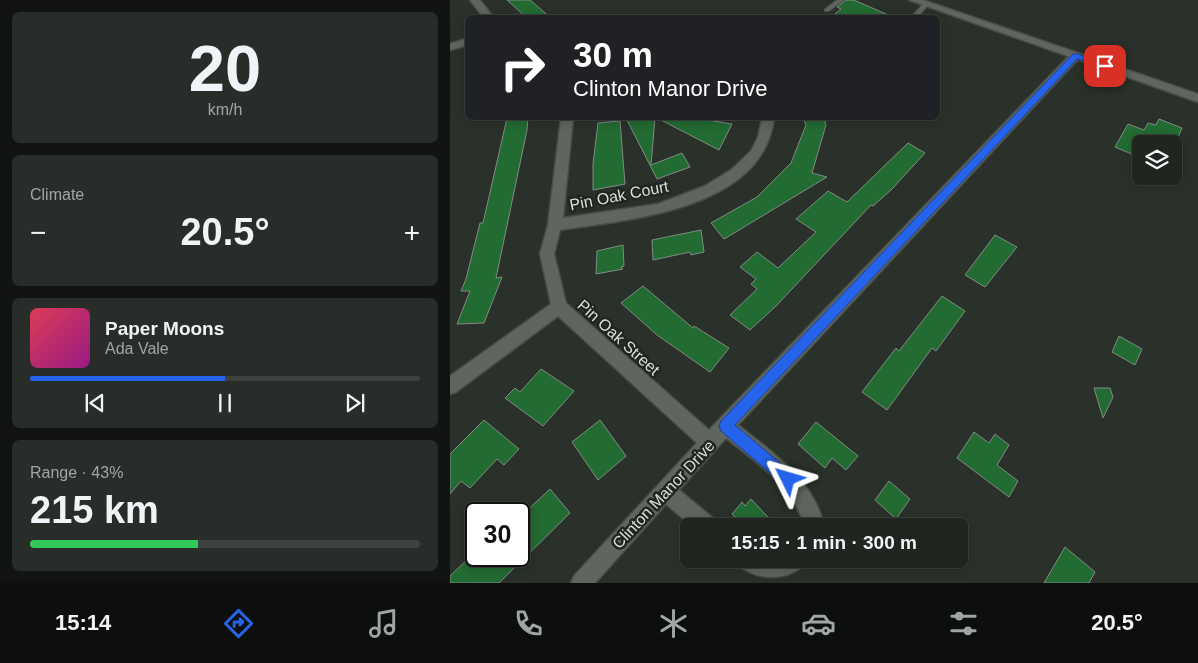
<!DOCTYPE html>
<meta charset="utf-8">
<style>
:root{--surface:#202520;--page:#282d29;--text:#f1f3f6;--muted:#a2a5a5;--line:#3d423e;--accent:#2563eb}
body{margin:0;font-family:Helvetica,sans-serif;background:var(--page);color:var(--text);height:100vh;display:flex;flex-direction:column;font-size:19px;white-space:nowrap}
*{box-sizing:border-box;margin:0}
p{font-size:16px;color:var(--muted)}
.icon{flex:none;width:28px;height:28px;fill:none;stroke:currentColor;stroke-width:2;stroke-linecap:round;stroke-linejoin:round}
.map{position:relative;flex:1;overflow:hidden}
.drawer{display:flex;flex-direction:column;gap:12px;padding:12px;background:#121412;width:450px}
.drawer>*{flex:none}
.banner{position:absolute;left:15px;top:15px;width:475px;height:105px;border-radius:8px;box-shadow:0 2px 12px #0003,0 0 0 1px var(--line);background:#202124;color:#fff;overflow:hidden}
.tools{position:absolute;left:682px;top:135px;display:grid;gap:10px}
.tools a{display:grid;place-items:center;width:50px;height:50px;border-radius:8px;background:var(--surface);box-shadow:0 2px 12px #0003,0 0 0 1px var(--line);font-size:25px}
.speed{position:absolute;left:15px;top:502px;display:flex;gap:10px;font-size:25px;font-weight:700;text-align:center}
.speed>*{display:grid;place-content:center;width:65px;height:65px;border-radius:50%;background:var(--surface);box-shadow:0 2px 12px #0003,0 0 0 1px var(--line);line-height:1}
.speed .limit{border:2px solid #111;border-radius:8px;background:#fff;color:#111}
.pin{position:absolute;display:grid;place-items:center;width:42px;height:42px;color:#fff;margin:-21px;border-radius:10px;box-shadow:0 2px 8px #0006}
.me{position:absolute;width:55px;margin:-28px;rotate:310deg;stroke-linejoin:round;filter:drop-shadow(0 0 4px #0008)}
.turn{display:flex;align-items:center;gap:18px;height:105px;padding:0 25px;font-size:22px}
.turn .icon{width:65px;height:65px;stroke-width:2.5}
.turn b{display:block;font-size:35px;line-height:42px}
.big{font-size:38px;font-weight:800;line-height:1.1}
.drawer .tile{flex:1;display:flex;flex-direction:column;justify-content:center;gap:8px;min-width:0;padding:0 18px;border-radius:8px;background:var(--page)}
.drawer .dial{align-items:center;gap:0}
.dial b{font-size:65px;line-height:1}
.song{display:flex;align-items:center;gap:15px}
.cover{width:60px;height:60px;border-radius:8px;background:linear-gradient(135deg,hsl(350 70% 55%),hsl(310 70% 35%))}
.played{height:5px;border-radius:2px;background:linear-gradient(90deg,var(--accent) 50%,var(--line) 50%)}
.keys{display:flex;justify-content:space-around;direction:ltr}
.heat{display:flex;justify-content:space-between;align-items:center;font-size:28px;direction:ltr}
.charge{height:8px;border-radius:4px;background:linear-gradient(90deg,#34c759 43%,var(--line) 0)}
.trip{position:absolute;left:230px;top:518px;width:288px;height:50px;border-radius:8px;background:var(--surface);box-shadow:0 2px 12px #0003,0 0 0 1px var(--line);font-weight:800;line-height:50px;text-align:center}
.tabs{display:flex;height:80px;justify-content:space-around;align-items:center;background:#0d0f0d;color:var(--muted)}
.tabs .icon{width:35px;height:35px}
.tabs .on{color:var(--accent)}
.tabs b{font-size:22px;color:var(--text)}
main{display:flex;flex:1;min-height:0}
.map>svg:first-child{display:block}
</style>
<main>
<section class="drawer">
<div class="tile dial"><b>20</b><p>km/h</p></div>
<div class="tile"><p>Climate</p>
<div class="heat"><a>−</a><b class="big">20.5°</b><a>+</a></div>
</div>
<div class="tile">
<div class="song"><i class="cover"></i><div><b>Paper Moons</b><p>Ada Vale</p></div></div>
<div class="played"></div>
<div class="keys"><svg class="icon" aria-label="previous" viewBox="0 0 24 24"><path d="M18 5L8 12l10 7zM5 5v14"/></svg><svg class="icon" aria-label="pause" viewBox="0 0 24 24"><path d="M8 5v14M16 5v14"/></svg><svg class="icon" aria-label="next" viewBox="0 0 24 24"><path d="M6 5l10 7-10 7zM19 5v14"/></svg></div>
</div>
<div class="tile"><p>Range · 43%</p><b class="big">215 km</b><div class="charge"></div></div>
</section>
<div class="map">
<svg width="748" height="583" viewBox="0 0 748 583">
<rect width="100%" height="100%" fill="#2a312a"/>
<g fill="#226b32" stroke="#838b83">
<path d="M57,0H80L101,18H77Z"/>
<path d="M396,0H404L445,18H380L391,9L387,7Z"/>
<path d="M57,118H78L77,130L46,278L52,277L34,323L7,324L20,291H11L16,279L30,223H33Z"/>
<path d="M188,118H205L201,165L232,153L240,167L207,179L177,120Z"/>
<path d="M207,118H245L282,124L269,150Z"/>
<path d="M353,118H374L376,125L362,173L377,177L274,239L261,223L307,197L341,163L356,125Z"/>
<path d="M709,119L732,128L726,142L727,144H691V158L665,147L678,124L694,130L698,123L706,125Z"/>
<path d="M170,121L175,184L143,190V164L148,123Z"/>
<path d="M458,143L475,153L442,189L423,206L421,205L326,306L300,330L280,315L307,289L301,284L306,279L290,267L307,252L328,268L366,232L346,219L378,191L397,202Z"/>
<path d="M251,230L254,252L241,255L240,252L203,260L202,240Z"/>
<path d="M545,235L567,247L535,287L515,275Z"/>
<path d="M173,245L174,266L171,267L173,269L146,274L147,251Z"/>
<path d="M193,286L243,328L244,326L279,348L260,372L207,335L171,303Z"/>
<path d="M492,296L515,311L486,351L482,348L437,410L412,392L446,348L449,351Z"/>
<path d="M669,336L692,349L685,365L662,352Z"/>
<path d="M91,369L124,391L93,426L55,398L65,388L70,392Z"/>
<path d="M644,388H660L663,397L653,418Z"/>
<path d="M34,420L69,449L54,465L47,459L20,488L11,481L0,494V454Z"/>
<path d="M150,420L176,456L148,480L122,442Z"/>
<path d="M366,422L408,456L396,470L382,458L375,468L348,444Z"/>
<path d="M524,432L539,443L545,434L559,445L547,465L568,481L559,497L507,458Z"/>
<path d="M439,481L460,499L446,519L425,500Z"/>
<path d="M100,489L120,513L49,583H0V576L21,556H69V518Z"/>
<path d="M301,499L315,514L328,526H277L285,517L282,514L292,502L295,506Z"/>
<path d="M615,547L645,572L639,583H594Z"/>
</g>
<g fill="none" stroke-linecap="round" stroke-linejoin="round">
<g stroke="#464c47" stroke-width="2">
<g id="lane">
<path d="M387,0H394L379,11H375V9Z"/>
<path d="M474,3L479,4L467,18H460Z"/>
</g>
</g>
<g stroke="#464c47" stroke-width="3">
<g id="street">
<path d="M20,0H30L44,18H34Z"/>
<path d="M18,38V45L0,50V44Z"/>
<path d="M625,53L630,56L629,58L288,425C323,453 364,480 374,526H354C345,487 306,462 276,438L229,490L264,519L267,526H242L216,504L145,583H121L124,576L247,443L108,316L6,392L0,394V376L101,304L90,254L98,225L111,118H123L113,218L208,204L255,186L281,170L301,151L308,137L312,118H324C313,210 181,219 110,230L104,254L116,303L259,430L621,54Z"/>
<path d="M285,559H311L321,564L333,559H358C345,583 298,583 285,559Z"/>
</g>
</g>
<g stroke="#464c47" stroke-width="3">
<path id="secondary" d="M459,0H473L748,94V102Z"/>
</g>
<use href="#lane" fill="#5e665e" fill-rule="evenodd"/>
<use href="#street" fill="#5e665e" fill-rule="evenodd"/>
<use href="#secondary" fill="#5e665e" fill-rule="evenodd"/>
</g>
<path fill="#2563eb" stroke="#184099" d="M623,54H628L659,66L655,68L627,59L285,425L343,474L345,479L343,484L338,486L333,484L271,431L269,426L271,421Z"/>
<g text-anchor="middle" stroke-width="5" stroke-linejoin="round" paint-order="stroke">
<g font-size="16" fill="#dadfda" stroke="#202721">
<text transform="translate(169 195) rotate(-11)" y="6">Pin Oak Court</text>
<text transform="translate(169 337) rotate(42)" y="6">Pin Oak Street</text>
<text transform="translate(213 494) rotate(-47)" y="6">Clinton Manor Drive</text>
</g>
</g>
</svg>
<div class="tools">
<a><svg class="icon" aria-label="layers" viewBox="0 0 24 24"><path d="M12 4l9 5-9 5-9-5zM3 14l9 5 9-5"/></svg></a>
</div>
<div class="speed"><div class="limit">30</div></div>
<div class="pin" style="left:655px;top:66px;background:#d93025"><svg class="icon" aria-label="arrive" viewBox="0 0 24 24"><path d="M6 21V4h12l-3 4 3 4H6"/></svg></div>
<svg class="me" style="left:338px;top:479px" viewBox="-20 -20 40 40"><path d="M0-17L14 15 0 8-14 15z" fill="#2563eb" stroke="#fff" stroke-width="4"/></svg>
<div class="trip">15:15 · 1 min · 300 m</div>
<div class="banner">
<div class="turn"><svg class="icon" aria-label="right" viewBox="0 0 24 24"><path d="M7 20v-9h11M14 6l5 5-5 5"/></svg><div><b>30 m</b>Clinton Manor Drive</div></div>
</div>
</div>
</main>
<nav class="tabs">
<b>15:14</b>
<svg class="icon on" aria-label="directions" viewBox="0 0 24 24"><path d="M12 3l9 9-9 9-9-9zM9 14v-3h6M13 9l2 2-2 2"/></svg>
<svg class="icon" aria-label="music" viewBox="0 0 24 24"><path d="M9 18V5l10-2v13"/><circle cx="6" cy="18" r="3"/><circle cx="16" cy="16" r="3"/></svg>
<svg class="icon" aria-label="phone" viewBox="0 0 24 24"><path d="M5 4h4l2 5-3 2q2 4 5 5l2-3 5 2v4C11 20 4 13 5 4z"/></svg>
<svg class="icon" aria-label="climate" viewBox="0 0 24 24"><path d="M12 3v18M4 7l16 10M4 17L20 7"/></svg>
<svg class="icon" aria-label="car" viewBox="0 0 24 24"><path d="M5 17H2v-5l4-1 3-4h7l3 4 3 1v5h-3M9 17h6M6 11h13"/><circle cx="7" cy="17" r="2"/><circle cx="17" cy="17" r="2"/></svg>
<svg class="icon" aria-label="filters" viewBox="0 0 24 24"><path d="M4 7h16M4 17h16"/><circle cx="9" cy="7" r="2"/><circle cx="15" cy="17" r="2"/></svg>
<b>20.5°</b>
</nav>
